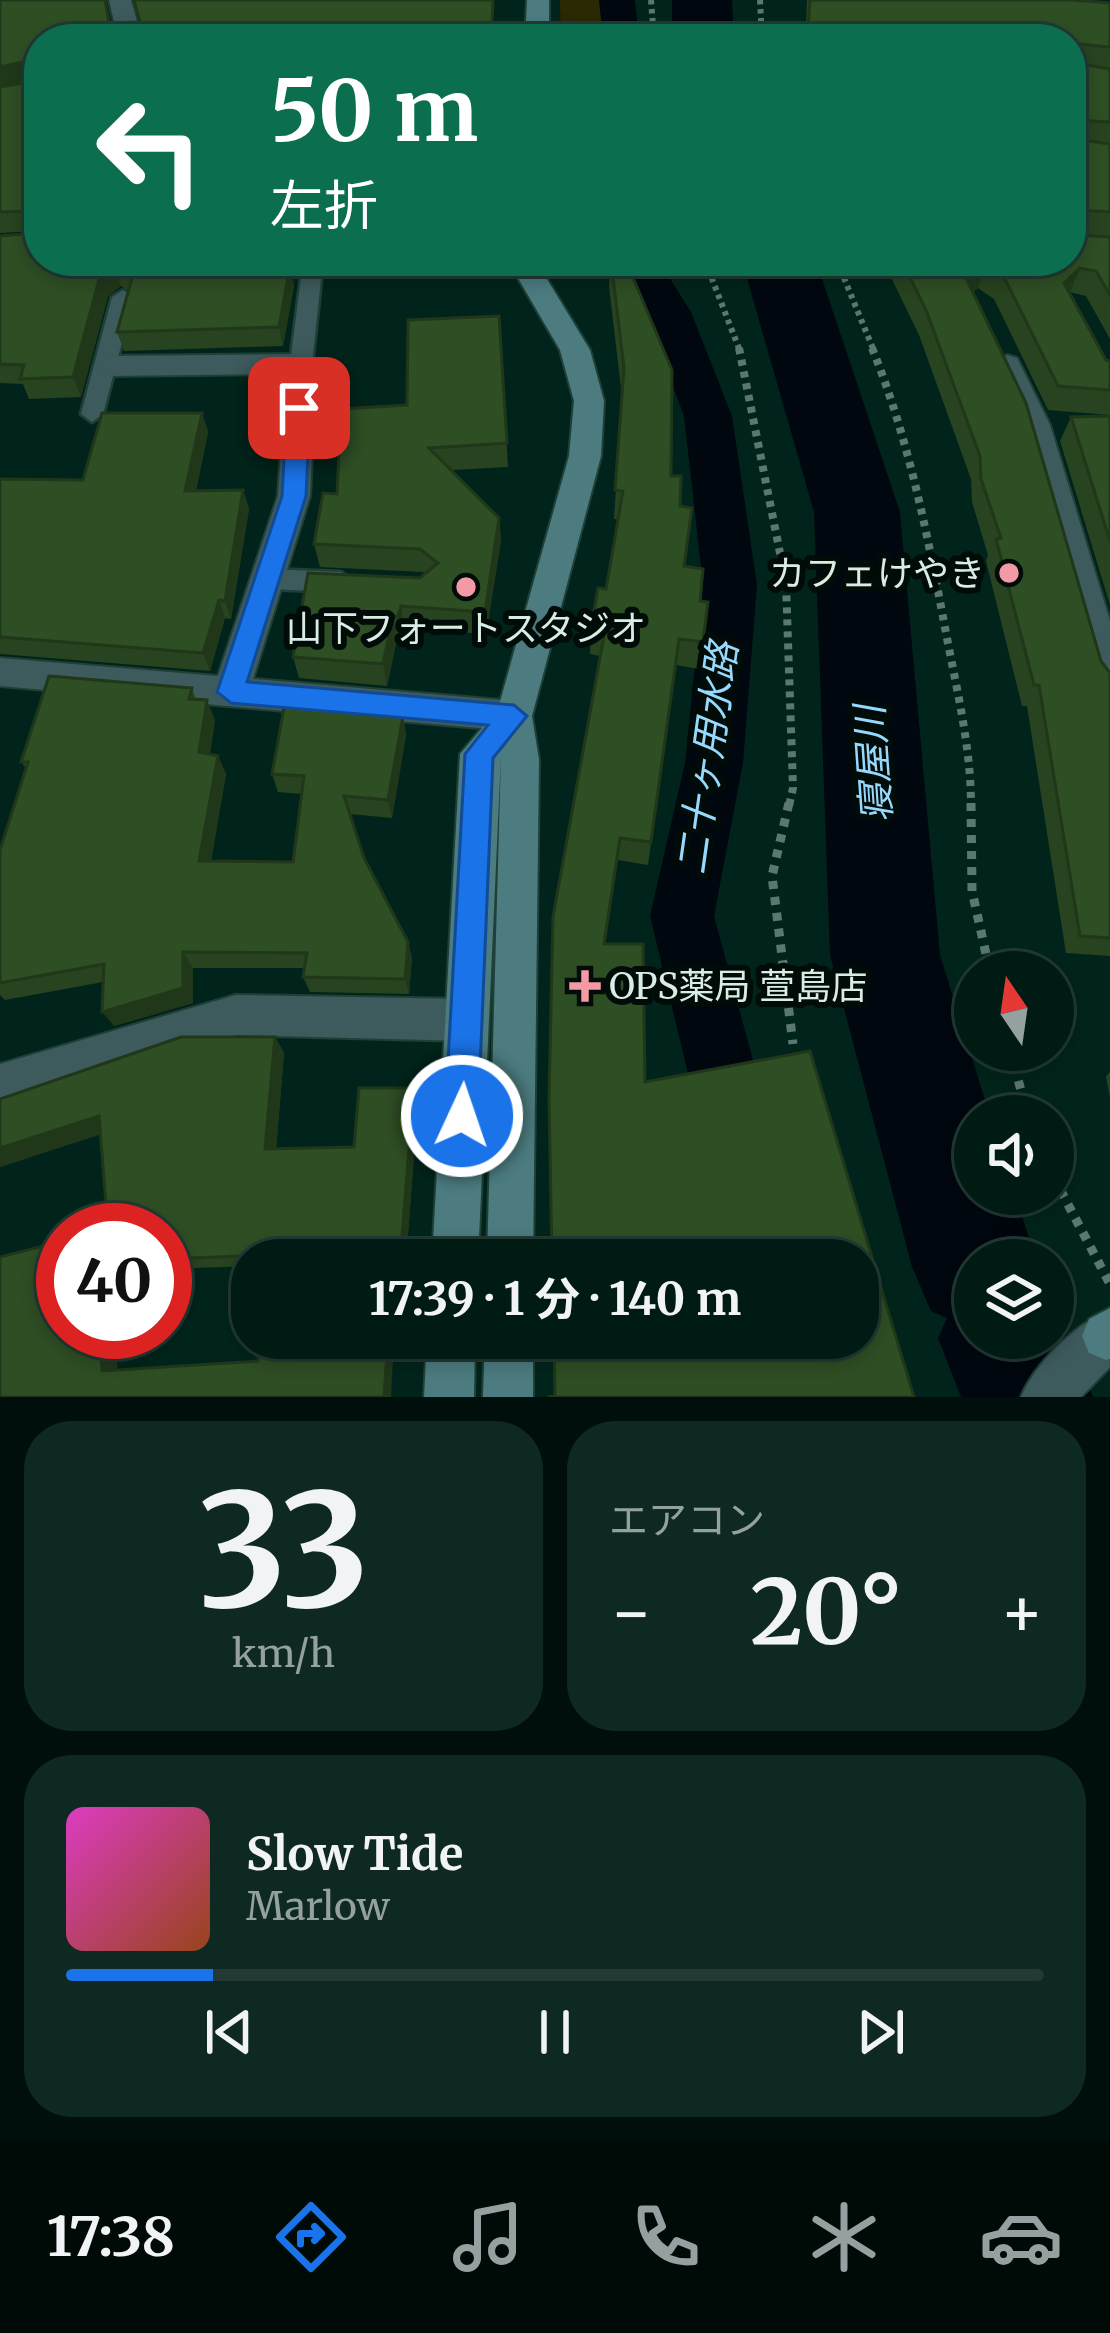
<!DOCTYPE html>
<html lang="ja">
<meta charset="utf-8">
<style>
:root{--surface:#001b14;--page:#0e2822;--text:#f1f3f6;--muted:#95a1a0;--line:#223934;--accent:#1a73e8}
body{margin:0;font-family:Merriweather,"Noto Sans JP",serif;background:var(--page);color:var(--text);height:100vh;display:flex;flex-direction:column;font-size:45px;white-space:nowrap}
*{box-sizing:border-box;margin:0}
p{font-size:39px;color:var(--muted)}
.icon{flex:none;width:66px;height:66px;fill:none;stroke:currentColor;stroke-width:2;stroke-linecap:round;stroke-linejoin:round}
.map{position:relative;height:1397px;overflow:hidden}
.sheet{display:flex;flex-direction:column;gap:24px;padding:24px;background:#000f0b;flex:1}
.sheet>*{flex:none}
.guide{position:absolute;left:24px;top:24px;width:1062px;height:252px;border-radius:48px;box-shadow:0 6px 18px #0003,0 0 0 3px var(--line);background:#0b6e4f;color:#fff;overflow:hidden}
.needle{width:78px;rotate:347deg}
.fabs{position:absolute;left:954px;top:951px;display:grid;gap:24px}
.fabs a{display:grid;place-items:center;width:120px;height:120px;border-radius:50%;background:var(--surface);box-shadow:0 6px 18px #0003,0 0 0 3px var(--line);font-size:60px}
.speed{position:absolute;left:36px;top:1203px;display:flex;gap:24px;font-size:60px;font-weight:700;text-align:center}
.speed>*{display:grid;place-content:center;width:156px;height:156px;border-radius:50%;background:var(--surface);box-shadow:0 6px 18px #0003,0 0 0 3px var(--line);line-height:1}
.speed .limit{border:18px solid #d22;background:#fff;color:#111}
.pin{position:absolute;display:grid;place-items:center;width:102px;height:102px;color:#fff;margin:-51px;border-radius:24px;box-shadow:0 6px 18px #0006}
.me{position:absolute;width:132px;margin:-66px;rotate:3deg;stroke-linejoin:round;filter:drop-shadow(0 0 9px #0008)}
.turn{display:flex;align-items:center;gap:42px;height:252px;padding:0 48px;font-size:54px}
.turn .icon{width:156px;height:156px;stroke-width:2.5}
.turn b{display:block;font-size:84px;line-height:102px}
.big{font-size:90px;font-weight:700;line-height:1.1}
.sheet .widget{flex:1;display:flex;flex-direction:column;justify-content:center;gap:18px;min-width:0;padding:0 42px;border-radius:48px;background:var(--page)}
.sheet .dial{align-items:center;gap:0}
.dial b{font-size:156px;line-height:1}
.song{display:flex;align-items:center;gap:36px}
.cover{width:144px;height:144px;border-radius:18px;background:linear-gradient(135deg,hsl(310 70% 55%),hsl(20 70% 35%))}
.played{height:12px;border-radius:6px;background:linear-gradient(90deg,var(--accent) 15%,var(--line) 15%)}
.keys{display:flex;justify-content:space-around;direction:ltr}
.heat{display:flex;justify-content:space-between;align-items:center;font-size:66px;direction:ltr}
.sheet .tiles{flex:1;display:grid;gap:24px;grid-template-columns:1fr 1fr}
.widget:last-child{grid-column:span 2}
.trip{position:absolute;left:231px;top:1239px;width:648px;height:120px;border-radius:48px;background:var(--surface);box-shadow:0 6px 18px #0003,0 0 0 3px var(--line);font-weight:700;line-height:120px;text-align:center}
.menu{display:flex;height:192px;justify-content:space-around;align-items:center;background:#000b08;color:var(--muted)}
.menu .icon{width:84px;height:84px}
.menu .active{color:var(--accent)}
.menu b{font-size:54px;color:var(--text)}
.map>svg:first-child{display:block}
</style>
<div class="map">
<svg width="1110" height="1397" viewBox="0 0 1110 1397">
<rect width="100%" height="100%" fill="#00241b"/>
<path fill="#2b2903" d="M560,0H602L605,39H561Z"/>
<g fill="none" stroke-linecap="round" stroke-linejoin="round">
<g fill="#00070f" fill-rule="evenodd">
<path d="M599,0H635L639,39H603Z"/>
<path d="M615,261H659L691,312L732,416L757,585L743,763L714,916L807,1260H733L650,916L685,763L703,585L684,416L645,312Z"/>
</g>
<g fill="#00070f" fill-rule="evenodd">
<path d="M672,0H732L734,39H672Z"/>
<path d="M742,261H816L900,512L940,955L990,1116H975V1194H1015L1036,1260H975V1338H1053V1302L1093,1397H961L938,1338L947,1318L931,1311L912,1267L830,955L814,512Z"/>
</g>
<g stroke="#1e4037" stroke-width="5">
<g id="lane">
<path d="M303,261H323L312,364L301,372L290,364Z"/>
<path d="M123,290L134,297L103,414L92,422L81,414L112,297Z"/>
<path d="M268,569L341,572L354,582L341,592L268,589L255,579Z"/>
</g>
</g>
<g stroke="#1e4037" stroke-width="4">
<g id="street">
<path d="M109,0H131L142,39H118Z"/>
<path d="M301,354L316,364L310,496L253,679L514,701L527,705L532,716L527,727L514,731L0,686V658L218,676L278,496L286,374L108,376L93,366L108,356Z"/>
<path d="M1007,355L1017,358L1050,425L1110,621V695L1097,690L1092,680L1020,425L992,365Z"/>
<path d="M236,995L466,999L481,1005L487,1020L481,1035L466,1041L236,1035L0,1108V1064Z"/>
<path d="M1106,1312L1110,1367L1081,1397H1021C1034,1365 1074,1325 1106,1312Z"/>
</g>
</g>
<g stroke="#1e4037" stroke-width="4">
<g id="secondary">
<path d="M527,0H549V39H525Z"/>
<path d="M508,261H536L590,350L604,401L601,456L532,716L539,760L533,1260H487L501,756L478,1260H432L460,754L498,709L569,456L574,401L560,350Z"/>
<path d="M1110,1308V1359L1106,1360L1089,1353L1082,1336L1089,1319Z"/>
<path d="M427,1338H475L474,1397H424Z"/>
<path d="M485,1338H533V1397H483Z"/>
</g>
</g>
<g stroke="#5b7870" stroke-width="6" stroke-dasharray="4.5 4.5" stroke-linecap="butt">
<path d="M651,0L654,39"/>
<path d="M760,0L762,39"/>
<path d="M705,261L740,351"/>
<path d="M837,261L874,351"/>
</g>
<g stroke="#5b7870" stroke-width="8" stroke-dasharray="6 6" stroke-linecap="butt">
<path d="M739,348L786,583L793,788L789,806"/>
<path d="M872,348C909,439 928,537 946,633C957,691 971,747 971,806"/>
</g>
<g stroke="#5b7870" stroke-width="9" stroke-dasharray="8 8" stroke-linecap="butt">
<path d="M789,803L772,876L793,1044"/>
<path d="M971,803L972,891L990,972"/>
<path d="M1010,1050L1028,1116"/>
<path d="M1053,1176L1110,1284"/>
</g>
<use href="#lane" fill="#3d5a5c" fill-rule="evenodd"/>
<use href="#street" fill="#3d5a5c" fill-rule="evenodd"/>
<use href="#secondary" fill="#4c7c80" fill-rule="evenodd"/>
</g>
<g fill="#28431f">
<path d="M0,0H106L111,23L507,28V39H39L245,266H290L294,286L283,346L124,351L117,332L128,291L121,286L108,296L81,397L29,399L23,384L0,383V236L34,233V231L0,233Z"/>
<path d="M807,0H1073L1110,3V339L1086,296L1069,292L1106,360L1110,361V415L1048,410L994,299L978,288L973,292L1101,661L1110,673V956L1066,953L1027,706H1022L986,561L988,555L972,502L971,479L919,335L888,271L887,261H1071V39H805Z"/>
<path d="M610,261L680,506L684,566L700,601L703,642L699,669L676,665L648,865L618,860L605,944L555,1396L552,1260L600,656L590,654L591,628L606,589L618,519H614L622,396L609,287Z"/>
<path d="M499,316L508,467L452,470L499,518L501,541L486,634L404,628L402,639H397L387,686L299,678L293,657L425,573L423,572L320,567L314,544L337,494L407,405Z"/>
<path d="M202,413L208,432L196,491L243,490L249,509L231,619L225,618L210,671L0,654V480H83Z"/>
<path d="M1110,416V605L1060,441L1071,417Z"/>
<path d="M192,688L196,700L215,720L210,754L218,756L226,774L211,861L293,862L302,794L278,792L272,774L377,714L403,716L406,735L392,818L350,814L364,858L412,957L409,994L310,992L303,977L305,968H193V1003L114,1026L103,982L5,1000L0,995V850L26,768L21,762Z"/>
<path d="M275,1037L284,1053L276,1149L354,1147L414,1088L418,1103L406,1260H252V1266L165,1269V1230L100,1134L0,1167V1099Z"/>
<path d="M1110,1072V1098L1106,1076Z"/>
</g>
<g fill="#203719">
<path d="M31,60L38,80L0,89V67Z"/>
<path d="M987,264L978,288L958,303L966,278Z"/>
<path d="M114,266L121,286L108,296L81,397L73,377L100,276Z"/>
<path d="M290,266L294,286L283,346L279,327Z"/>
<path d="M1080,268L1070,292L1064,283Z"/>
<path d="M202,413L208,432L192,510L185,491Z"/>
<path d="M243,490L249,509L231,619L225,601Z"/>
<path d="M499,518L501,541L486,634L485,612Z"/>
<path d="M219,600L225,618L210,671L203,653Z"/>
<path d="M401,606L404,628L402,639L398,617Z"/>
<path d="M393,616L397,639L387,686L383,664Z"/>
<path d="M207,700L215,720L207,771L199,752Z"/>
<path d="M403,716L406,735L392,818L388,800Z"/>
<path d="M218,756L226,774L208,878L199,861Z"/>
<path d="M408,942L412,957L409,994L405,979Z"/>
<path d="M183,952L193,968V1003L114,1026L102,1012Z"/>
<path d="M275,1037L284,1053L275,1162L265,1149Z"/>
<path d="M414,1088L418,1103L406,1260H400Z"/>
<path d="M99,1116L114,1130L0,1167V1148Z"/>
<path d="M100,1332H116L118,1377L102,1371Z"/>
<path d="M388,1338H394L391,1397H384Z"/>
</g>
<g fill="#2e4e24" stroke="#203719" stroke-width="3">
<path d="M0,0H105L109,23L140,22L134,0H493L492,27L507,28L504,39H39V261H243L245,266H290L279,327L117,332L132,278L114,266L100,276L73,377L20,379L24,365L0,364V236L34,233V211L0,212V87L35,81L37,64L31,60L0,67Z"/>
<path d="M810,0H1073L1110,3V47L1080,44L1075,63L1110,69V122L1077,120L1076,139L1110,144V212L1078,210V235L1110,237V295L1096,271L1080,268L1064,283L1106,360L1110,361V390L1058,386L1003,275L987,264L966,278L1026,403L1101,661L1110,673V938L1080,936L1039,685H1034L996,539L1001,538L981,479L980,456L926,310L902,261H1071V39H824V30L808,29Z"/>
<path d="M611,261H626L672,370L671,476H681L680,506L692,508L684,566L703,569L700,601L708,602L703,642L679,639L651,842L620,838L604,944H643L645,1082L810,1051L914,1397H548L555,1396L554,1338H858V1260H552L549,1097L553,917L605,630L591,628L598,588L606,589L623,491L615,490L624,368Z"/>
<path d="M499,316L507,443L429,448L499,518L485,612L401,606L398,617L393,616L383,664L293,657L308,573L420,578L438,563L420,549L314,544L323,493L337,494L341,409L407,405L408,320Z"/>
<path d="M102,413H202L185,491L243,490L225,601L219,600L203,653L0,637V479L83,480Z"/>
<path d="M1110,416V541L1071,417Z"/>
<path d="M49,676L192,688L189,699L207,700L199,752L218,756L199,861L293,862L304,776L272,774L286,697L375,704L373,714L403,716L388,800L344,796L364,858L408,942L405,979L303,977L307,953L183,952V988L102,1012L104,964L0,983V850L28,762H21Z"/>
<path d="M181,1037H275L265,1149L354,1147L359,1088H414L400,1260H268L269,1255L165,1259V1230H108L99,1116L0,1148V1099Z"/>
<path d="M63,1241V1332H100L102,1371L258,1361L261,1338H388L384,1397H0V1257Z"/>
</g>
<path fill="#1a73e8" stroke="#114b97" stroke-width="3" d="M299,400L310,408L306,496L247,682L514,705L527,716L493,758L478,1116L474,1128L462,1133L450,1128L445,1116L465,754L488,725L231,703L217,692L282,496L287,408Z"/>
<g fill="#f49aa6" stroke="#010b07" stroke-width="4.5">
<circle cx="1009" cy="573" r="12"/>
<circle cx="466" cy="587" r="12"/>
<path d="M579 968h12v12h12v12h-12v12h-12v-12h-12v-12h12z"/>
</g>
<g text-anchor="middle" stroke-width="12" stroke-linejoin="round" paint-order="stroke">
<g font-size="36" fill="#d9ede5" stroke="#010b07" text-anchor="end">
<text x="985" y="586">カフェけやき</text>
<text x="466" y="641" text-anchor="middle">山下フォートスタジオ</text>
<text x="609" y="999" text-anchor="start">OPS薬局 萱島店</text>
</g>
<g font-size="39" font-style="italic" fill="#96d9ff" stroke="#010b07">
<text transform="translate(707 758) rotate(-82)" y="14">二十ヶ用水路</text>
<text transform="translate(873 764) rotate(-94)" y="14">寝屋川</text>
</g>
</g>
</svg>
<div class="fabs">
<a><svg class="needle" viewBox="-14 -14 28 28"><path d="M0-13l5 13h-10z" fill="#e53935"/><path d="M0 13l5-13h-10z" fill="#95a1a0"/></svg></a>
<a><svg class="icon" aria-label="sound" viewBox="0 0 24 24"><path d="M4 9h4l5-4v14l-5-4H4zM17 9q2 3 0 6"/></svg></a>
<a><svg class="icon" aria-label="layers" viewBox="0 0 24 24"><path d="M12 4l9 5-9 5-9-5zM3 14l9 5 9-5"/></svg></a>
</div>
<div class="speed"><div class="limit">40</div></div>
<div class="pin" style="left:299px;top:408px;background:#d93025"><svg class="icon" aria-label="arrive" viewBox="0 0 24 24"><path d="M6 21V4h12l-3 4 3 4H6"/></svg></div>
<svg class="me" style="left:462px;top:1116px" viewBox="-20 -20 40 40"><circle r="17" fill="#1a73e8" stroke="#fff" stroke-width="3"/><path d="M0-11L8 9 0 5-8 9z" fill="#fff"/></svg>
<div class="trip">17:39 · 1 分 · 140 m</div>
<div class="guide">
<div class="turn"><svg class="icon" aria-label="left" viewBox="0 0 24 24"><path d="M17 20v-9H6M10 6l-5 5 5 5"/></svg><div><b>50 m</b>左折</div></div>
</div>
</div>
<section class="sheet">
<div class="tiles">
<div class="widget dial"><b>33</b><p>km/h</p></div>
<div class="widget"><p>エアコン</p>
<div class="heat"><a>−</a><b class="big">20°</b><a>+</a></div>
</div>
<div class="widget">
<div class="song"><i class="cover"></i><div><b>Slow Tide</b><p>Marlow</p></div></div>
<div class="played"></div>
<div class="keys"><svg class="icon" aria-label="previous" viewBox="0 0 24 24"><path d="M18 5L8 12l10 7zM5 5v14"/></svg><svg class="icon" aria-label="pause" viewBox="0 0 24 24"><path d="M8 5v14M16 5v14"/></svg><svg class="icon" aria-label="next" viewBox="0 0 24 24"><path d="M6 5l10 7-10 7zM19 5v14"/></svg></div>
</div>
</div>
</section>
<nav class="menu">
<b>17:38</b>
<svg class="icon active" aria-label="directions" viewBox="0 0 24 24"><path d="M12 3l9 9-9 9-9-9zM9 14v-3h6M13 9l2 2-2 2"/></svg>
<svg class="icon" aria-label="music" viewBox="0 0 24 24"><path d="M9 18V5l10-2v13"/><circle cx="6" cy="18" r="3"/><circle cx="16" cy="16" r="3"/></svg>
<svg class="icon" aria-label="phone" viewBox="0 0 24 24"><path d="M5 4h4l2 5-3 2q2 4 5 5l2-3 5 2v4C11 20 4 13 5 4z"/></svg>
<svg class="icon" aria-label="climate" viewBox="0 0 24 24"><path d="M12 3v18M4 7l16 10M4 17L20 7"/></svg>
<svg class="icon" aria-label="car" viewBox="0 0 24 24"><path d="M5 17H2v-5l4-1 3-4h7l3 4 3 1v5h-3M9 17h6M6 11h13"/><circle cx="7" cy="17" r="2"/><circle cx="17" cy="17" r="2"/></svg>
</nav>
